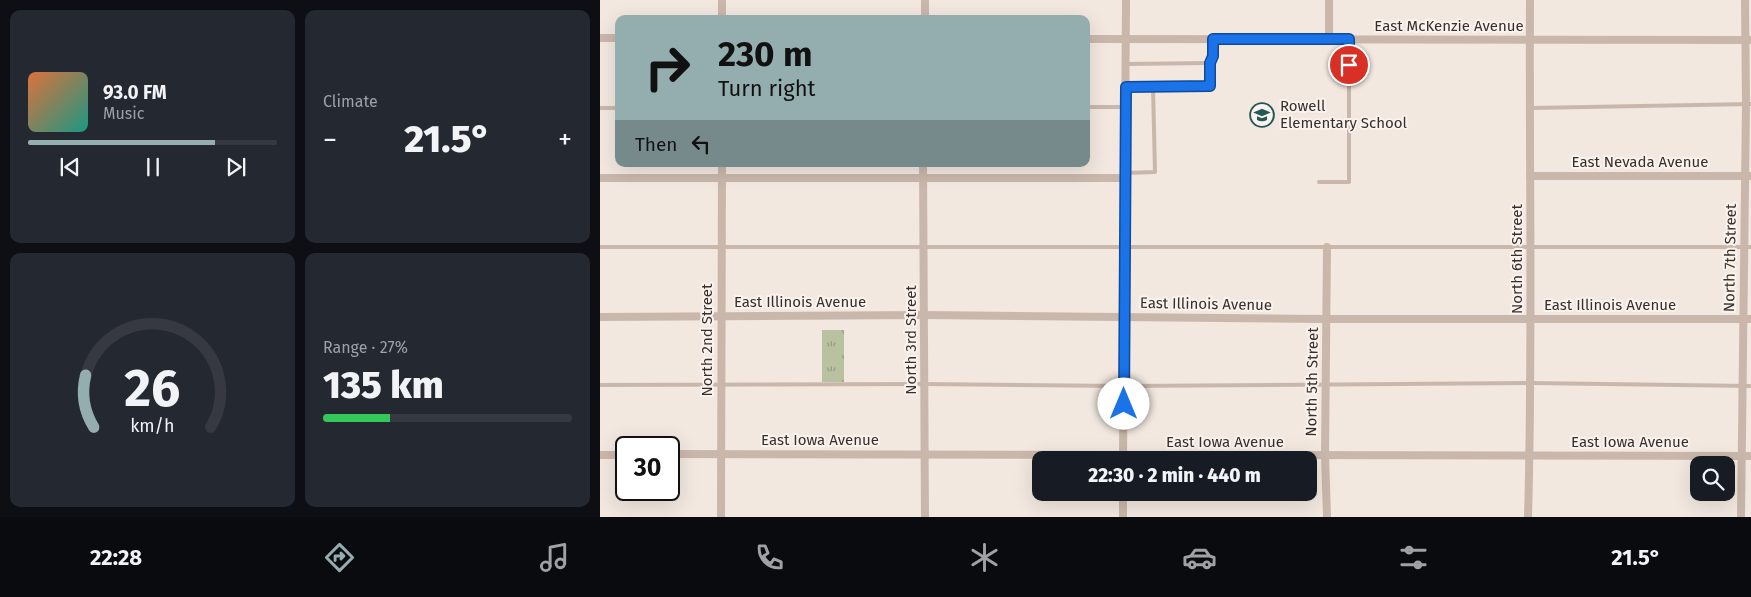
<!DOCTYPE html>
<meta charset="utf-8">
<style>
:root{--surface:#171b24;--page:#242831;--text:#f1f3f6;--muted:#9ea1a6;--line:#363941;--accent:#94adaf}
body{margin:0;font-family:"Fira Sans",sans-serif;background:var(--page);color:var(--text);height:100vh;display:flex;flex-direction:column;font-size:19px;white-space:nowrap}
*{box-sizing:border-box;margin:0}
p{font-size:16px;color:var(--muted)}
.icon{flex:none;width:28px;height:28px;fill:none;stroke:currentColor;stroke-width:2;stroke-linecap:round;stroke-linejoin:round}
.map{position:relative;flex:1;overflow:hidden}
.details{display:flex;flex-direction:column;gap:10px;padding:10px;background:#0d0f14;width:600px}
.details>*{flex:none}
.guide{position:absolute;left:15px;top:15px;width:475px;height:152px;border-radius:10px;box-shadow:0 5px 20px #0002;background:#94adaf;color:#111;overflow:hidden}
.controls{position:absolute;left:1090px;top:456px;display:grid;gap:10px}
.controls a{display:grid;place-items:center;width:45px;height:45px;border-radius:10px;background:var(--surface);box-shadow:0 5px 20px #0002;font-size:25px}
.speed{position:absolute;left:15px;top:436px;display:flex;gap:10px;font-size:25px;font-weight:700;text-align:center}
.speed>*{display:grid;place-content:center;width:65px;height:65px;border-radius:50%;background:var(--surface);box-shadow:0 5px 20px #0002;line-height:1}
.speed .limit{border:2px solid #111;border-radius:8px;background:#fff;color:#111}
.pin{position:absolute;display:grid;place-items:center;width:42px;height:42px;color:#fff;margin:-21px;border:2px solid #fff;border-radius:50%;box-shadow:0 1px 5px #0007}
.me{position:absolute;width:55px;margin:-28px;rotate:0deg;stroke-linejoin:round;filter:drop-shadow(0 0 4px #0008)}
.turn{display:flex;align-items:center;gap:18px;height:105px;padding:0 20px;font-size:22px}
.turn .icon{width:65px;height:65px;stroke-width:2.5}
.turn b{display:block;font-size:35px;line-height:42px}
.then{display:flex;align-items:center;height:48px;padding:0 20px;background:#0003;gap:10px;font-size:19px}
.big{font-size:38px;font-weight:800;line-height:1.1}
.details .widget{flex:1;display:flex;flex-direction:column;justify-content:center;gap:8px;min-width:0;padding:0 18px;border-radius:10px;background:var(--page)}
.details .dial{align-items:center;gap:0}
.dial svg{height:130px;overflow:visible;fill:none;stroke:var(--line);stroke-width:7;stroke-linecap:round;text-anchor:middle}
.dial text{fill:var(--text);stroke:none}
.song{display:flex;align-items:center;gap:15px}
.cover{width:60px;height:60px;border-radius:8px;background:linear-gradient(135deg,hsl(20 70% 55%),hsl(170 70% 35%))}
.played{height:5px;border-radius:2px;background:linear-gradient(90deg,var(--accent) 75%,var(--line) 75%)}
.keys{display:flex;justify-content:space-around;direction:ltr}
.heat{display:flex;justify-content:space-between;align-items:center;font-size:28px;direction:ltr}
.charge{height:8px;border-radius:4px;background:linear-gradient(90deg,#34c759 27%,var(--line) 0)}
.details .tiles{flex:1;display:grid;gap:10px;grid-template-columns:repeat(2,1fr)}
.trip{position:absolute;left:432px;top:451px;width:285px;height:50px;border-radius:10px;background:var(--surface);box-shadow:0 5px 20px #0002;font-weight:800;line-height:50px;text-align:center}
.tabs{display:flex;height:80px;justify-content:space-around;align-items:center;background:#090b0e;color:var(--muted)}
.tabs .icon{width:35px;height:35px}
.tabs .selected{color:var(--accent)}
.tabs b{font-size:22px;color:var(--text)}
main{display:flex;flex:1;min-height:0}
.map>svg:first-child{display:block}
</style>
<main>
<section class="details">
<div class="tiles">
<div class="widget">
<div class="song"><i class="cover"></i><div><b>93.0 FM</b><p>Music</p></div></div>
<div class="played"></div>
<div class="keys"><svg class="icon" aria-label="previous" viewBox="0 0 24 24"><path d="M18 5L8 12l10 7zM5 5v14"/></svg><svg class="icon" aria-label="pause" viewBox="0 0 24 24"><path d="M8 5v14M16 5v14"/></svg><svg class="icon" aria-label="next" viewBox="0 0 24 24"><path d="M6 5l10 7-10 7zM19 5v14"/></svg></div>
</div>
<div class="widget"><p>Climate</p>
<div class="heat"><a>−</a><b class="big">21.5°</b><a>+</a></div>
</div>
<div class="widget dial"><svg viewBox="0 0 100 80">
<path d="M14 69A42 42 0 1 1 86 69"/>
<path d="M14 69A42 42 0 0 1 9 37" stroke="#94adaf"/>
<text x="50" y="56" font-size="32" font-weight="700">26</text>
<text x="50" y="72" font-size="11">km/h</text>
</svg></div>
<div class="widget"><p>Range · 27%</p><b class="big">135 km</b><div class="charge"></div></div>
</div>
</section>
<div class="map">
<svg width="1151" height="517" viewBox="0 0 1151 517">
<defs>
<pattern id="grass-tufts" width="24" height="20" patternUnits="userSpaceOnUse" patternTransform="scale(1.25)"><rect width="24" height="20" fill="#b8c1a0"/><path d="M3 7l-1-3M5 7V3M7 7l1-3M15 17l-1-3M17 17v-4M19 17l1-3" fill="none" stroke="#979d83"/></pattern>
</defs>
<rect width="100%" height="100%" fill="#f2e8e0"/>
<rect fill="url(#grass-tufts)" x="222" y="330" width="22" height="52"/>
<g fill="none" stroke-linecap="round" stroke-linejoin="round">
<g stroke="#cab7ac" stroke-width="4">
<path d="M526,64L610,63"/>
<path d="M525,87L610,86V63L613,56V39"/>
<path d="M486,107H525"/>
<path d="M0,108H19"/>
<path d="M931,108L1151,104"/>
<path d="M525,173L555,172L553,87"/>
<path d="M719,182H749V39"/>
<path d="M0,247H1151"/>
<path d="M0,385L325,384L524,386L931,383L1151,386"/>
</g>
<g stroke="#cab7ac" stroke-width="8">
<path d="M122,0V19"/>
<path d="M325,0V19"/>
<path d="M0,38H19"/>
<path d="M486,39L1151,40"/>
<path d="M729,39V0"/>
<path d="M323,164L325,517"/>
<path d="M930,176H1151"/>
<path d="M0,178H525"/>
<path d="M727,247L725,455L727,517"/>
<path d="M0,317L325,315L727,319H1151"/>
<path d="M69,454L1151,456"/>
<path d="M0,455H26"/>
<path d="M523,460L526,0"/>
<path d="M121,517L122,164"/>
<path d="M523,517V492"/>
<path d="M928,517C933,345 929,172 930,0"/>
<path d="M1141,517L1146,104L1145,0"/>
</g>
</g>
<g fill="none" stroke-linecap="round" stroke-linejoin="round">
<g stroke="#114b97" stroke-width="12">
<path id="route" d="M524,404L526,87L610,86V63L613,56V39H749V65"/>
</g>
<use href="#route" stroke="#1a73e8" stroke-width="9"/>
</g>
<defs>
<g id="school-ring" transform="scale(1.25)"><circle r="9.5" fill="#faf2ec" stroke="#225858" stroke-width="1.5"/><path d="M0-5L7-2L0 1L-7-2ZM-4 1L0 2.5L4 1V4Q0 6-4 4Z" fill="#225858"/></g>
</defs>
<g fill-rule="evenodd">
<use href="#school-ring" x="662" y="115"/>
</g>
<g text-anchor="middle" stroke-width="4" stroke-linejoin="round" paint-order="stroke">
<g font-size="15" fill="#382e2b" stroke="#faf2ec">
<text x="849" y="31">East McKenzie Avenue</text>
<text x="1040" y="167">East Nevada Avenue</text>
<text transform="translate(1130 258) rotate(-89)" y="5">North 7th Street</text>
<text transform="translate(917 259) rotate(-90)" y="5">North 6th Street</text>
<text x="200" y="307">East Illinois Avenue</text>
<text transform="translate(606 304) rotate(1)" y="5">East Illinois Avenue</text>
<text x="1010" y="310">East Illinois Avenue</text>
<text transform="translate(107 340) rotate(-90)" y="5">North 2nd Street</text>
<text transform="translate(311 340) rotate(-90)" y="5">North 3rd Street</text>
<text transform="translate(712 382) rotate(-89)" y="5">North 5th Street</text>
<text x="220" y="445">East Iowa Avenue</text>
<text x="625" y="447">East Iowa Avenue</text>
<text x="1030" y="447">East Iowa Avenue</text>
</g>
<g font-size="15" fill="#382e2b" stroke="#faf2ec" text-anchor="start">
<text x="680" y="111">Rowell<tspan x="680" dy="17">Elementary School</tspan></text>
</g>
</g>
</svg>
<div class="controls">
<a><svg class="icon" aria-label="search" viewBox="0 0 24 24"><circle cx="10" cy="10" r="6"/><path d="M15 15l6 6"/></svg></a>
</div>
<div class="speed"><div class="limit">30</div></div>
<div class="pin" style="left:749px;top:65px;background:#d93025"><svg class="icon" aria-label="arrive" viewBox="0 0 24 24"><path d="M6 21V4h12l-3 4 3 4H6"/></svg></div>
<svg class="me" style="left:524px;top:404px" viewBox="-20 -20 40 40"><circle r="19" fill="#fff"/><path d="M0-13L10 11 0 6-10 11z" fill="#1a73e8"/></svg>
<div class="trip">22:30 · 2 min · 440 m</div>
<div class="guide">
<div class="turn"><svg class="icon" aria-label="right" viewBox="0 0 24 24"><path d="M7 20v-9h11M14 6l5 5-5 5"/></svg><div><b>230 m</b>Turn right</div></div>
<div class="then">Then<svg class="icon" aria-label="left" viewBox="0 0 24 24"><path d="M17 20v-9H6M10 6l-5 5 5 5"/></svg></div>
</div>
</div>
</main>
<nav class="tabs">
<b>22:28</b>
<svg class="icon selected" aria-label="directions" viewBox="0 0 24 24"><path d="M12 3l9 9-9 9-9-9zM9 14v-3h6M13 9l2 2-2 2"/></svg>
<svg class="icon" aria-label="music" viewBox="0 0 24 24"><path d="M9 18V5l10-2v13"/><circle cx="6" cy="18" r="3"/><circle cx="16" cy="16" r="3"/></svg>
<svg class="icon" aria-label="phone" viewBox="0 0 24 24"><path d="M5 4h4l2 5-3 2q2 4 5 5l2-3 5 2v4C11 20 4 13 5 4z"/></svg>
<svg class="icon" aria-label="climate" viewBox="0 0 24 24"><path d="M12 3v18M4 7l16 10M4 17L20 7"/></svg>
<svg class="icon" aria-label="car" viewBox="0 0 24 24"><path d="M5 17H2v-5l4-1 3-4h7l3 4 3 1v5h-3M9 17h6M6 11h13"/><circle cx="7" cy="17" r="2"/><circle cx="17" cy="17" r="2"/></svg>
<svg class="icon" aria-label="filters" viewBox="0 0 24 24"><path d="M4 7h16M4 17h16"/><circle cx="9" cy="7" r="2"/><circle cx="15" cy="17" r="2"/></svg>
<b>21.5°</b>
</nav>
